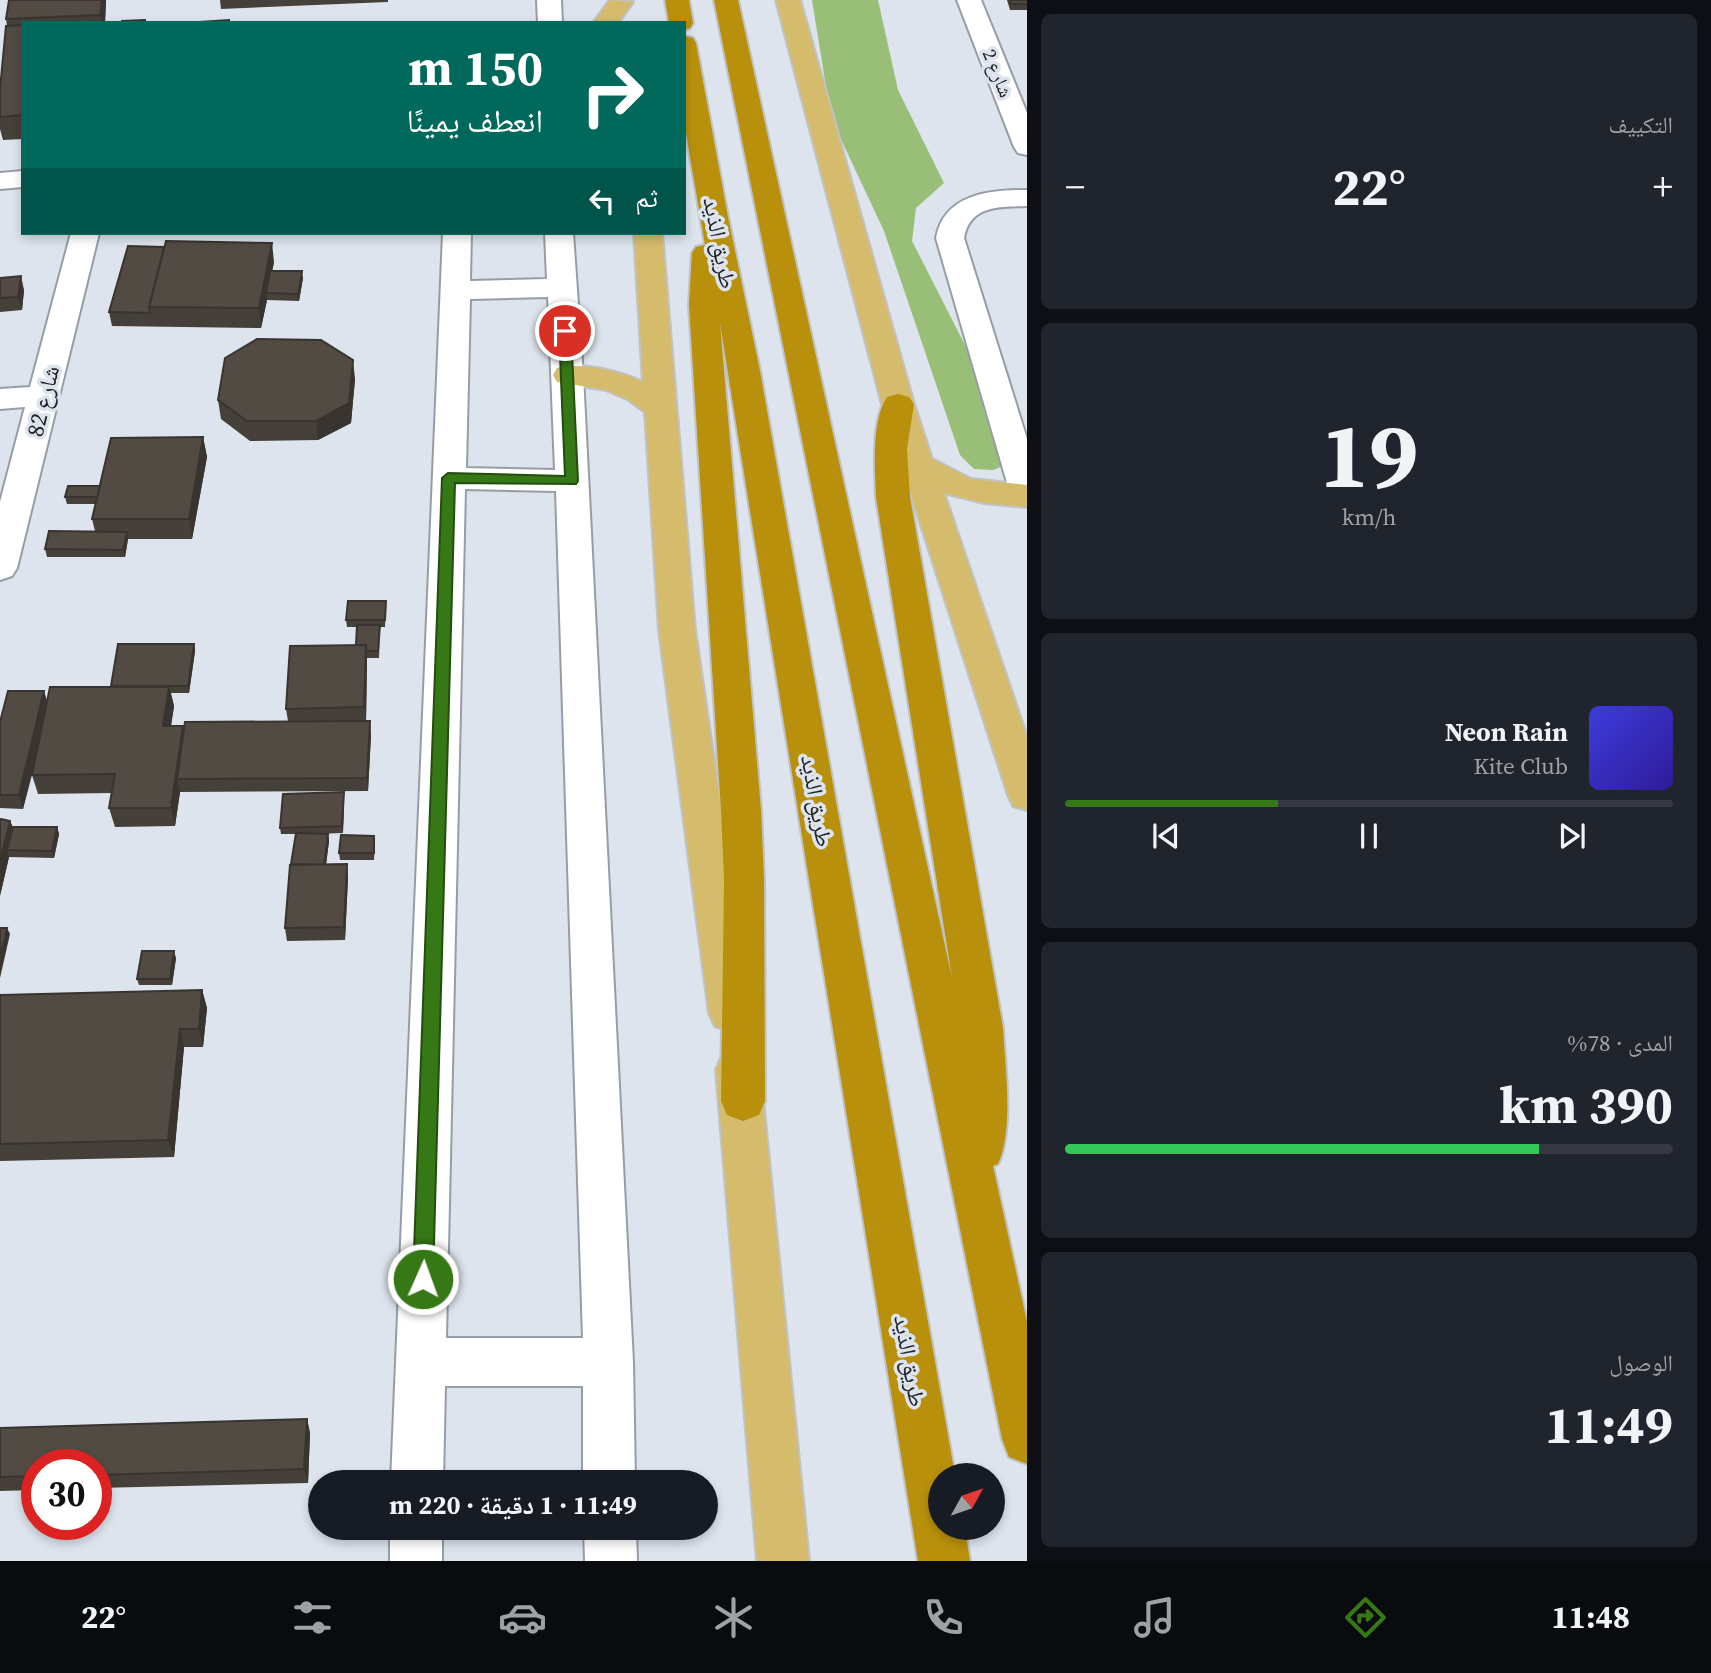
<!DOCTYPE html>
<html lang="ar">
<meta charset="utf-8">
<style>
:root{--surface:#171b24;--page:#20242c;--text:#f1f3f6;--muted:#9ea1a6;--line:#363941;--accent:#367816}
body{margin:0;font-family:"Source Serif 4","Noto Naskh Arabic",serif;background:var(--page);color:var(--text);direction:rtl;height:100vh;display:flex;flex-direction:column;font-size:26px;white-space:nowrap}
*{box-sizing:border-box;margin:0}
p{font-size:23px;color:var(--muted)}
.icon{flex:none;width:38px;height:38px;fill:none;stroke:currentColor;stroke-width:2;stroke-linecap:round;stroke-linejoin:round}
.map{position:relative;flex:1;overflow:hidden;direction:ltr}
.sheet{display:flex;flex-direction:column;gap:14px;padding:14px;background:#0d0f14;width:684px}
.sheet>*{flex:none}
.guide{position:absolute;left:21px;top:21px;width:665px;height:214px;border-radius:0px;box-shadow:0 4px 10px #0003;direction:rtl;background:#00695c;color:#fff;overflow:hidden}
.needle{width:46px;rotate:50deg}
.controls{position:absolute;left:928px;top:1463px;display:grid;gap:14px}
.controls a{display:grid;place-items:center;width:77px;height:77px;border-radius:50%;background:var(--surface);box-shadow:0 4px 10px #0003;font-size:35px}
.speed{position:absolute;left:21px;top:1449px;display:flex;gap:14px;font-size:35px;font-weight:700;text-align:center}
.speed>*{display:grid;place-content:center;width:91px;height:91px;border-radius:50%;background:var(--surface);box-shadow:0 4px 10px #0003;line-height:1}
.speed .limit{border:10px solid #d22;background:#fff;color:#111}
.pin{position:absolute;display:grid;place-items:center;width:60px;height:60px;color:#fff;margin:-30px;border:4px solid #fff;border-radius:50%;box-shadow:0 2px 7px #0007}
.me{position:absolute;width:77px;margin:-38px;rotate:2deg;stroke-linejoin:round;filter:drop-shadow(0 0 5px #0008)}
.turn{display:flex;align-items:center;gap:24px;height:147px;padding:0 28px;font-size:32px}
.turn .icon{width:91px;height:91px;stroke-width:2.5}
.turn b{display:block;font-size:49px;line-height:60px}
.then{display:flex;align-items:center;height:66px;padding:0 28px;background:#0003;gap:14px;font-size:26px}
.big{font-size:52px;font-weight:700;line-height:1.1}
.sheet .card{flex:1;display:flex;flex-direction:column;justify-content:center;gap:10px;min-width:0;padding:0 24px;border-radius:10px;background:var(--page)}
.sheet .dial{align-items:center;gap:0}
.dial b{font-size:91px;line-height:1}
.song{display:flex;align-items:center;gap:21px}
.cover{width:84px;height:84px;border-radius:10px;background:linear-gradient(135deg,hsl(240 70% 55%),hsl(250 70% 35%))}
.played{height:7px;border-radius:4px;background:linear-gradient(90deg,var(--accent) 35%,var(--line) 35%)}
.keys{display:flex;justify-content:space-around;direction:ltr}
.heat{display:flex;justify-content:space-between;align-items:center;font-size:38px;direction:ltr}
.charge{height:10px;border-radius:5px;background:linear-gradient(90deg,#34c759 78%,var(--line) 0)}
.trip{position:absolute;left:308px;top:1470px;width:410px;height:70px;border-radius:35px;background:var(--surface);box-shadow:0 4px 10px #0003;font-weight:700;line-height:70px;text-align:center;direction:rtl}
.tab-bar{display:flex;height:112px;justify-content:space-around;align-items:center;background:#090b0e;color:var(--muted)}
.tab-bar .icon{width:49px;height:49px}
.tab-bar .selected{color:var(--accent)}
.tab-bar b{font-size:32px;color:var(--text)}
main{display:flex;flex:1;min-height:0}
.map>svg:first-child{display:block}
</style>
<main>
<section class="sheet">
<div class="card"><p>التكييف</p>
<div class="heat"><a>−</a><b class="big">22°</b><a>+</a></div>
</div>
<div class="card dial"><b>19</b><p>km/h</p></div>
<div class="card">
<div class="song"><i class="cover"></i><div><b>Neon Rain</b><p>Kite Club</p></div></div>
<div class="played"></div>
<div class="keys"><svg class="icon" aria-label="previous" viewBox="0 0 24 24"><path d="M18 5L8 12l10 7zM5 5v14"/></svg><svg class="icon" aria-label="pause" viewBox="0 0 24 24"><path d="M8 5v14M16 5v14"/></svg><svg class="icon" aria-label="next" viewBox="0 0 24 24"><path d="M6 5l10 7-10 7zM19 5v14"/></svg></div>
</div>
<div class="card"><p>المدى · 78%</p><b class="big">390 km</b><div class="charge"></div></div>
<div class="card"><p>الوصول</p><b class="big">11:49</b></div>
</section>
<div class="map">
<svg width="1027" height="1561" viewBox="0 0 1027 1561">
<rect width="100%" height="100%" fill="#dde4ed"/>
<path fill="#99be77" d="M812,0H878L898,90L944,183L916,208L912,241L966,347L1010,453L1006,465L993,470L974,469L960,455L884,231L831,118Z"/>
<g fill="none" stroke-linecap="round" stroke-linejoin="round">
<g stroke="#979da6" stroke-width="4">
<g id="minor">
<path d="M537,0H561L562,23H538Z"/>
<path d="M957,0H981L1027,113V155L1018,153L1014,147Z"/>
<path d="M23,171V187L0,189V173Z"/>
<path d="M1027,190V206C999,207 970,205 964,238L1027,439V504L1015,501L1010,493L936,238C944,194 989,190 1027,190Z"/>
<path d="M71,233H99L17,568L12,576L0,580V502L25,407L0,409V389L30,387Z"/>
<path d="M443,233H471L470,281L547,279L545,233H573L583,375L633,1362L635,1482H583V1386H445L443,1482H391ZM548,297L555,470L466,468L470,299ZM465,489L556,491L583,1338H446Z"/>
<rect x="390" y="1528" width="52" height="33"/>
<path d="M584,1528H636L637,1561H585Z"/>
</g>
</g>
<g stroke="#c1c2c3" stroke-width="4">
<g id="primary">
<path d="M610,0L633,2L618,23H593Z"/>
<path d="M776,0H800L914,404L932,459L971,479L1027,485V507L984,503L944,493L1027,737V810L1013,806L1008,795L882,404Z"/>
<path d="M634,233H662L695,630L751,1013L745,1026L730,1031L715,1026L709,1013L659,630L645,412L627,399L606,390L557,382L553,375L557,368C583,362 619,371 643,382Z"/>
<path d="M738,1051L754,1056L760,1070L809,1561H757L716,1070L722,1056Z"/>
</g>
</g>
<g stroke="#c1c2c3" stroke-width="4">
<g id="motorway">
<path d="M665,0H689L693,23L690,28L684,30V23H669Z"/>
<path d="M714,0H738L952,978L876,497C875,469 871,421 887,397L898,394L909,397L914,404L907,449L910,497L1003,1028C1005,1067 1014,1129 998,1164L993,1166L1027,1322V1464L1009,1457L1002,1439Z"/>
<path d="M684,36L693,38L696,43L728,217L760,371L955,1475H940V1528H965L970,1561H918L720,323L761,810L764,880L765,1101L759,1115L743,1121L727,1115L721,1101L724,880L721,810L689,305L692,253L696,247L705,245L684,121Z"/>
</g>
</g>
<use href="#minor" fill="#fff" fill-rule="evenodd"/>
<use href="#primary" fill="#d5bc6d" fill-rule="evenodd"/>
<use href="#motorway" fill="#b9900b" fill-rule="evenodd"/>
</g>
<g fill="#46403a">
<path d="M9,0H106L105,23H23V139L3,140L0,129V89L7,26L6,19Z"/>
<path d="M220,0H388V2L221,9Z"/>
<path d="M1007,0H1027V10H1010Z"/>
<path d="M274,262L272,271L303,278L299,301L267,300L261,328L112,326L109,312Z"/>
<path d="M0,278L24,290L22,310L0,312Z"/>
<path d="M355,379L351,423L318,440L250,441L221,419L218,400Z"/>
<path d="M203,437L207,457L192,539H128L125,557H47L45,549L95,531L92,519L96,504H67L65,497L100,486Z"/>
<path d="M386,608L385,627H380L379,658H367L366,721L371,735L368,791L180,792L175,826L115,827L109,808L112,793L38,794L32,775L23,809L0,808V722L47,701L111,687L194,644L195,651L189,693H171L174,706L171,726L184,732L288,721L286,709L356,645L357,627H347L346,620Z"/>
<path d="M344,799L343,833L313,834H328L329,841L326,865L347,864L348,878L345,940L287,941L285,928L291,864L296,834H281L280,828Z"/>
<path d="M10,821L13,827H57L59,834L54,858L9,857L0,896Z"/>
<path d="M375,842L374,860H340L339,853Z"/>
<path d="M176,958L172,985H139L137,979Z"/>
<path d="M202,990L207,1008L203,1047H184L174,1157L0,1161V995Z"/>
<path d="M307,1419L310,1433L308,1483L96,1488V1465H37V1490L0,1491V1428Z"/>
</g>
<g fill="#39342f">
<path d="M102,0H106L105,23H102L100,15Z"/>
<path d="M272,243L274,262L268,293H266L267,300L261,328L259,308Z"/>
<path d="M302,271L303,278L299,301L298,294Z"/>
<path d="M21,276L24,290L22,310L18,297Z"/>
<path d="M353,360L355,379L351,423L318,440L316,421Z"/>
<path d="M203,437L207,457L192,539L189,519Z"/>
<path d="M127,532L128,539L125,557L123,550Z"/>
<path d="M194,644L195,651L189,693L188,686Z"/>
<path d="M366,645L367,658L366,721L364,707Z"/>
<path d="M169,687L174,706L168,745L163,726Z"/>
<path d="M44,691L48,704L23,809L19,795Z"/>
<path d="M370,721L371,735L368,791L367,778Z"/>
<path d="M183,726L187,745L177,779L180,792L175,826L171,808Z"/>
<path d="M344,792V799L343,833L342,826Z"/>
<path d="M10,821L15,834L7,850L9,857L0,896V862Z"/>
<path d="M57,827L59,834L54,858L52,851Z"/>
<path d="M328,834L329,841L325,872L324,866Z"/>
<path d="M347,864L348,878L345,940L344,927Z"/>
<path d="M7,928L10,934L0,978V960Z"/>
<path d="M174,951L176,958L172,985L170,979Z"/>
<path d="M202,990L207,1008L203,1047L199,1029Z"/>
<path d="M180,1029L184,1047L174,1157L168,1140Z"/>
<path d="M307,1419L310,1433L308,1483L304,1469Z"/>
</g>
<g fill="#514b43" stroke="#39342f" stroke-width="2">
<path d="M9,0H102L100,15L6,19Z"/>
<path d="M1010,0H1027V4H1011Z"/>
<path d="M145,20V23H122V21Z"/>
<path d="M229,20V23H184Z"/>
<path d="M23,25V115L0,117V89L6,26Z"/>
<path d="M166,241L272,243L259,308L149,307Z"/>
<path d="M128,246L164,247L149,307L150,313L109,312Z"/>
<path d="M270,271H302L298,294L266,293Z"/>
<path d="M21,276L18,297L0,298V278Z"/>
<path d="M257,339L321,340L353,360L349,403L316,421H247L218,400L225,358Z"/>
<path d="M203,437L189,519H92L111,438Z"/>
<path d="M68,486H100L97,497H65Z"/>
<path d="M49,531L127,532L123,550L45,549Z"/>
<path d="M348,601H386L385,620H346Z"/>
<path d="M357,625H380L378,651H366V645H356Z"/>
<path d="M118,644H194L188,686H111Z"/>
<path d="M366,645L364,707L286,709L290,646Z"/>
<path d="M50,687H169L163,726H183L171,808H109L115,774L32,775Z"/>
<path d="M8,691H44L19,795H0V722Z"/>
<path d="M370,721L367,778L177,779L185,722Z"/>
<path d="M344,792L342,826L280,828L283,794Z"/>
<path d="M1,819L10,821L0,862V820Z"/>
<path d="M13,827H57L52,851L7,850Z"/>
<path d="M296,833L328,834L324,865L291,864Z"/>
<path d="M341,835L374,836V853H339Z"/>
<path d="M347,864L344,927L285,928L290,865Z"/>
<path d="M0,928H7L0,960Z"/>
<path d="M142,951H174L170,979H137Z"/>
<path d="M202,990L199,1029H180L168,1140L0,1144V995Z"/>
<path d="M307,1419L304,1469L96,1475V1465H37V1476L0,1477V1428Z"/>
</g>
<path fill="#367816" stroke="#234e0e" stroke-width="2" d="M565,328L571,331L578,481L576,484L455,483L433,1279L430,1286L423,1289L416,1286L413,1279L442,478L448,473L565,476L559,331Z"/>
<g text-anchor="middle" stroke-width="7" stroke-linejoin="round" paint-order="stroke">
<g font-size="19" fill="#222428" stroke="#dde4ed">
<text transform="translate(998 73) rotate(68)" y="7">شارع 2</text>
</g>
<g font-size="23" fill="#222428" stroke="#dde4ed">
<text transform="translate(720 243) rotate(79)" y="8">طريق الذيد</text>
<text transform="translate(43 401) rotate(-76)" y="8">شارع 82</text>
<text transform="translate(817 801) rotate(80)" y="8">طريق الذيد</text>
<text transform="translate(910 1361) rotate(80)" y="8">طريق الذيد</text>
</g>
</g>
</svg>
<div class="controls">
<a><svg class="needle" viewBox="-14 -14 28 28"><path d="M0-13l5 13h-10z" fill="#e53935"/><path d="M0 13l5-13h-10z" fill="#9ea1a6"/></svg></a>
</div>
<div class="speed"><div class="limit">30</div></div>
<div class="pin" style="left:565px;top:331px;background:#d93025"><svg class="icon" aria-label="arrive" viewBox="0 0 24 24"><path d="M6 21V4h12l-3 4 3 4H6"/></svg></div>
<svg class="me" style="left:423px;top:1279px" viewBox="-20 -20 40 40"><circle r="17" fill="#367816" stroke="#fff" stroke-width="3"/><path d="M0-11L8 9 0 5-8 9z" fill="#fff"/></svg>
<div class="trip">11:49 · 1 دقيقة · 220 m</div>
<div class="guide">
<div class="turn"><svg class="icon" aria-label="right" viewBox="0 0 24 24"><path d="M7 20v-9h11M14 6l5 5-5 5"/></svg><div><b>150 m</b>انعطف يمينًا</div></div>
<div class="then">ثم<svg class="icon" aria-label="left" viewBox="0 0 24 24"><path d="M17 20v-9H6M10 6l-5 5 5 5"/></svg></div>
</div>
</div>
</main>
<nav class="tab-bar">
<b>11:48</b>
<svg class="icon selected" aria-label="directions" viewBox="0 0 24 24"><path d="M12 3l9 9-9 9-9-9zM9 14v-3h6M13 9l2 2-2 2"/></svg>
<svg class="icon" aria-label="music" viewBox="0 0 24 24"><path d="M9 18V5l10-2v13"/><circle cx="6" cy="18" r="3"/><circle cx="16" cy="16" r="3"/></svg>
<svg class="icon" aria-label="phone" viewBox="0 0 24 24"><path d="M5 4h4l2 5-3 2q2 4 5 5l2-3 5 2v4C11 20 4 13 5 4z"/></svg>
<svg class="icon" aria-label="climate" viewBox="0 0 24 24"><path d="M12 3v18M4 7l16 10M4 17L20 7"/></svg>
<svg class="icon" aria-label="car" viewBox="0 0 24 24"><path d="M5 17H2v-5l4-1 3-4h7l3 4 3 1v5h-3M9 17h6M6 11h13"/><circle cx="7" cy="17" r="2"/><circle cx="17" cy="17" r="2"/></svg>
<svg class="icon" aria-label="filters" viewBox="0 0 24 24"><path d="M4 7h16M4 17h16"/><circle cx="9" cy="7" r="2"/><circle cx="15" cy="17" r="2"/></svg>
<b>22°</b>
</nav>
